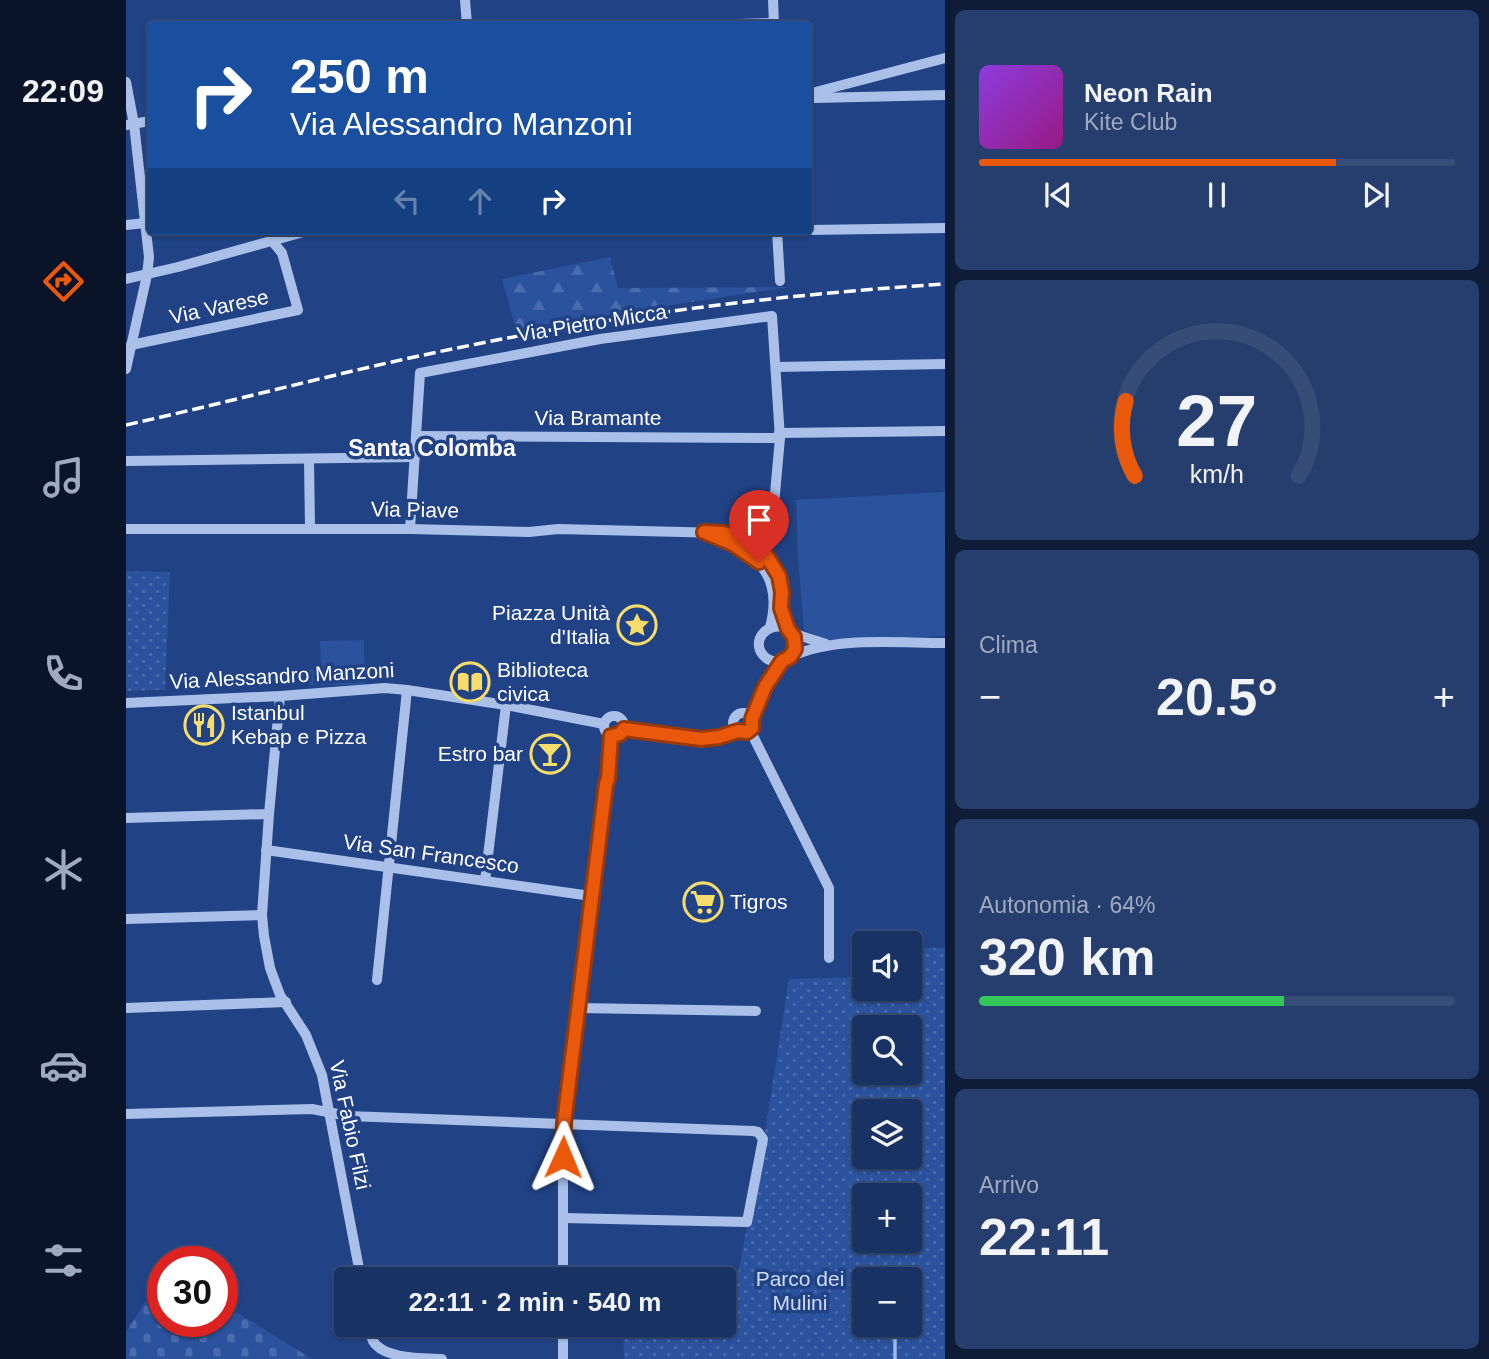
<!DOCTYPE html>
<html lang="it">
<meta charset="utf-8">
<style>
:root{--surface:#193264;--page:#263e6d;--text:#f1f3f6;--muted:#9faabf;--line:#374d78;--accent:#ea580c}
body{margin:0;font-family:Helvetica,sans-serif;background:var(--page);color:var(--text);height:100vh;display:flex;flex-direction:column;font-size:26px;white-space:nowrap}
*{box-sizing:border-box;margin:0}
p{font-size:23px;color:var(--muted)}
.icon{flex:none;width:38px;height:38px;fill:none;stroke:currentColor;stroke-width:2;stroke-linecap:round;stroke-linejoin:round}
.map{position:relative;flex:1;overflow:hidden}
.drawer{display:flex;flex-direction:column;gap:10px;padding:10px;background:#0e1c37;width:544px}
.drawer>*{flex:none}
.banner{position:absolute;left:21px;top:21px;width:665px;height:214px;border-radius:7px;box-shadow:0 2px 5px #0004,0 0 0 2px var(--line);background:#1a4fa0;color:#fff;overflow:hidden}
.controls{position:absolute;left:726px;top:931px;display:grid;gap:14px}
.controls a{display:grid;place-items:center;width:70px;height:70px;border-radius:7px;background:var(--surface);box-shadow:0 2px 5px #0004,0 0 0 2px var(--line);font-size:35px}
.speed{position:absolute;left:21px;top:1246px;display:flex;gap:14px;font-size:35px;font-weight:700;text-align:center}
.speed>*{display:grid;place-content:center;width:91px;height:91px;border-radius:50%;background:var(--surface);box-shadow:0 2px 5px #0004,0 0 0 2px var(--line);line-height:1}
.speed .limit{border:10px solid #d22;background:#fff;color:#111}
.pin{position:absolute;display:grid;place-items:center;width:60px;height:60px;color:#fff;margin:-72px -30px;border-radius:50% 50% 50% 0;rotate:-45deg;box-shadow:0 0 7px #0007}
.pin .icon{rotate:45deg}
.me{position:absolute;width:77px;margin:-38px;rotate:1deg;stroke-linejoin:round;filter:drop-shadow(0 0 5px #0008)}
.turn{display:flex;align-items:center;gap:24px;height:147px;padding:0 28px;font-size:32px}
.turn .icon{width:91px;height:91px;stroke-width:2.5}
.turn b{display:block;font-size:49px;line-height:60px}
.lanes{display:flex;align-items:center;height:66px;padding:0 28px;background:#0003;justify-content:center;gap:35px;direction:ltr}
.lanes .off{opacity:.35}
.big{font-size:52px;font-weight:700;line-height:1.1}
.drawer .tile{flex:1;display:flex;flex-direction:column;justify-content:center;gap:10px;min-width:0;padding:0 24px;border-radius:10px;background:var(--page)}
.drawer .dial{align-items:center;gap:0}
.dial svg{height:182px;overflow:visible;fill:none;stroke:var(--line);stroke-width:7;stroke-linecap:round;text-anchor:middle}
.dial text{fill:var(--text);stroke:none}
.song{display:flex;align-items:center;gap:21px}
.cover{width:84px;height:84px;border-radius:10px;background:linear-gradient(135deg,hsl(270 70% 55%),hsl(310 70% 35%))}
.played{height:7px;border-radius:4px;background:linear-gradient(90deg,var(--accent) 75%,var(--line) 75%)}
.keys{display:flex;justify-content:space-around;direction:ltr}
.heat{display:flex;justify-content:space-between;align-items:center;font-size:38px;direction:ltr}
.charge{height:10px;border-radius:5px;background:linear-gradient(90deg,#34c759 64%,var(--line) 0)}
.trip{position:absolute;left:208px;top:1267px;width:402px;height:70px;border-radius:7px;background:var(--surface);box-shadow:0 2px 5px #0004,0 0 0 2px var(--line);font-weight:700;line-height:70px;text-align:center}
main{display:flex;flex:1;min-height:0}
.tabs{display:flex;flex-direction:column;width:126px;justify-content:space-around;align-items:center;background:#0a1428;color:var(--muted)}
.tabs .icon{width:49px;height:49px}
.tabs .selected{color:var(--accent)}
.tabs b{font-size:32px;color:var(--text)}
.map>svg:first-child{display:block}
</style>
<main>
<nav class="tabs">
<b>22:09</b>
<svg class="icon selected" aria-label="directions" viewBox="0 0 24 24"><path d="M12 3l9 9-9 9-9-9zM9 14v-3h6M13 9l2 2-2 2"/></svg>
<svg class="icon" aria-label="music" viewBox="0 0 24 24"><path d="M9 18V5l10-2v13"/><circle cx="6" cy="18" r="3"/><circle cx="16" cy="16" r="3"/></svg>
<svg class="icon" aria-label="phone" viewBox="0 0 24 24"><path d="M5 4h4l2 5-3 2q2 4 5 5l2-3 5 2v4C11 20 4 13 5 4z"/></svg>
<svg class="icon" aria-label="climate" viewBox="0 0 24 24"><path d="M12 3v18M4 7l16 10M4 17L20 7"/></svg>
<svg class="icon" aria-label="car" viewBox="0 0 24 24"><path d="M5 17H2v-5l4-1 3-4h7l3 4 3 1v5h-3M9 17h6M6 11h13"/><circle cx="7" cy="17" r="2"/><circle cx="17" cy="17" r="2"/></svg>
<svg class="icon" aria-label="filters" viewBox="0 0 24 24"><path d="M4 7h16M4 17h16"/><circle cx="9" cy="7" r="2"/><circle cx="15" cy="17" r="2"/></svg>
</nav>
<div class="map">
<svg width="819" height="1359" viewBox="0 0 819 1359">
<defs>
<pattern id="forest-firs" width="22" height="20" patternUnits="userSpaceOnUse" patternTransform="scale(1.75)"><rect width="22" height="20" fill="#2b529d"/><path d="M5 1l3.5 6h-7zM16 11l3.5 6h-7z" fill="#4b6cac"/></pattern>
<pattern id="cemetery-stones" width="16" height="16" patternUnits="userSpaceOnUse" patternTransform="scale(1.75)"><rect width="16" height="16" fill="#2b529d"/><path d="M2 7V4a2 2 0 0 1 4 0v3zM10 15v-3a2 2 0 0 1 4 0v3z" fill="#4b6cac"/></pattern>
<pattern id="park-dots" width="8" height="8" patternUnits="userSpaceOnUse" patternTransform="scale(1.75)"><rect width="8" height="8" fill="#2b529d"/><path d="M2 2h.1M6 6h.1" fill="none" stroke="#4b6cac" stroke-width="1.8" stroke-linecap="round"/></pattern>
</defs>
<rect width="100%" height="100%" fill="#214285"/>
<g fill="#2b529d">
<path d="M819,492V636L701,640L678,630L672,558L670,500Z"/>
<path d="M238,640L239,685H183V669H195L194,641Z"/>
</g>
<path fill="url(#forest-firs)" d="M484,257L492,288L663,287L390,329L376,279Z"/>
<path fill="url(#cemetery-stones)" d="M37,1274V1321H96V1303L186,1359H0V1332Z"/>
<g fill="url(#park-dots)" fill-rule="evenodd">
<path d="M0,571L44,572L39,690L0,691Z"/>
<path d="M786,948H819V1359H498L497,1325H598L599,1295L607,1296L609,1289L639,1132L663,979L738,977V989H784ZM738,1027H784V1073H738ZM738,1111H784V1157H738ZM738,1195H784V1241H738ZM738,1279H784V1325H738Z"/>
</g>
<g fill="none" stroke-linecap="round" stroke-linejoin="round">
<path stroke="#9eb9ea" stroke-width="3.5" d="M769,1325V1359"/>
<g stroke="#aac0e9" stroke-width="10">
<path d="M339,0L341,24"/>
<path d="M647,0L648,24"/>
<path d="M611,24L648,23"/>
<path d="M0,82L8,124L23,257L21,275L0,369"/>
<path d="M682,94L819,58"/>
<path d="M689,98L819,95"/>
<path d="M0,125L24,121"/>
<path d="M0,225L20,223"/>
<path d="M682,230L819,228"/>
<path d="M651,231L654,281"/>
<path d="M0,279L52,267L181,231"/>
<path d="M5,345L172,310L156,253L146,241"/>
<path d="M650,367L819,364"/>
<path d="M653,433L819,431"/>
<path d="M290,436L654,438"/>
<path d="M183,459L184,529"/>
<path d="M0,461L289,457"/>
<path d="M0,529H284L403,532L432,529L597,533C627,540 651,557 655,590C656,597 655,604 656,612C658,616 659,623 661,627C663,631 666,633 668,636C673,646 666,659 655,661C650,662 644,661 640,658C622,643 641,619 662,629"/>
<path d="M284,529L294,373L474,339L646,316L654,438L646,527"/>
<path d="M590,537C634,554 657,579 644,627"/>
<path d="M666,633L700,644"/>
<path d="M664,657C709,636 769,643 819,643"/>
<path d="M154,696L143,814L136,915L138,936L144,968L154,995L180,1035L196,1075L235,1279"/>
<path d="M0,703L154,696L259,688L281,690L380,705L478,724"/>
<circle cx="617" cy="723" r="10"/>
<circle cx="488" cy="726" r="10"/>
<path d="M626,719L639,687L656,661"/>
<path d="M498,729L575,739L593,737L612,731"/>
<path d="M624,730L703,888V958"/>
<path d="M0,818L143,814"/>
<path d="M140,850L465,896"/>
<path d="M359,881L380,705"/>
<path d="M0,919L136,915"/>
<path d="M251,980L281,690"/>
<path d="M0,1008L160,1002"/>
<path d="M452,1008L630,1011"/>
<path d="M0,1114L186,1109L222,1116L627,1131L632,1132L637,1139L621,1222L437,1218"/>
<path d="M437,1279V1125L480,784L482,779L485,736"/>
<path d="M243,1325C244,1330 245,1337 247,1341C257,1359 296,1358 316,1359"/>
<path d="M437,1359V1325"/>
</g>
<path stroke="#fff" stroke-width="3.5" stroke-dasharray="12 5" stroke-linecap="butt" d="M0,425C117,399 233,367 351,344C505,313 662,294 819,284"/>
</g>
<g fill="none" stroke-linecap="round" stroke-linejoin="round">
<g stroke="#983908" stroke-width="18">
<path id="route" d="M437,1157L438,1123L480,784L482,779L485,736L494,734L498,729L575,739L593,737L612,731L621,732L626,728V719L639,687L656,661L664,657L669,649L668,637L662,629L655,608L656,592L653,576L640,555L624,542L610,536L597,533L578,532L607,544L633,562"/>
</g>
<use href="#route" stroke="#ea580c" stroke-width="12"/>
</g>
<defs>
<g id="sight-ring" transform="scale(2.0125)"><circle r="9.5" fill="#214285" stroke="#f6dd6b" stroke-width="1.5"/><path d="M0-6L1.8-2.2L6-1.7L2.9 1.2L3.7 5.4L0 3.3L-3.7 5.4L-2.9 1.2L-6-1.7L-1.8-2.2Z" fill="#f6dd6b"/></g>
<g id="library-ring" transform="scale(2.0125)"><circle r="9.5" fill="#214285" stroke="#f6dd6b" stroke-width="1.5"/><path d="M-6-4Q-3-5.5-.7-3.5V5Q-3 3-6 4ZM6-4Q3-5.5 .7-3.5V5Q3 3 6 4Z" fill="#f6dd6b"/></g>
<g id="restaurant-ring" transform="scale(2.0125)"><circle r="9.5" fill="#214285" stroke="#f6dd6b" stroke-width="1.5"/><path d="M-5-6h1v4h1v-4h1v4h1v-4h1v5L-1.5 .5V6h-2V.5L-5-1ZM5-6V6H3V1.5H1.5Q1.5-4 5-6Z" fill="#f6dd6b"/></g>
<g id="bar-ring" transform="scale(2.0125)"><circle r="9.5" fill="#214285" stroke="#f6dd6b" stroke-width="1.5"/><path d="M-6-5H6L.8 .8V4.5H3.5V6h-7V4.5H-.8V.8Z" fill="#f6dd6b"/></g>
<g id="supermarket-ring" transform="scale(2.0125)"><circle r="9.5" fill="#214285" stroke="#f6dd6b" stroke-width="1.5"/><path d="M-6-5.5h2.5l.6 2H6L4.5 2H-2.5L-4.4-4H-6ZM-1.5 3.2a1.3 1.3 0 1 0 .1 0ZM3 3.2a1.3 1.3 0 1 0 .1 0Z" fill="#f6dd6b"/></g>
</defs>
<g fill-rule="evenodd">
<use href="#sight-ring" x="511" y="625"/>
<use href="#library-ring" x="344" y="682"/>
<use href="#restaurant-ring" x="78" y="725"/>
<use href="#bar-ring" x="424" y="754"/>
<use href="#supermarket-ring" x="577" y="902"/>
</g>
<g text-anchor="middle" stroke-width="7" stroke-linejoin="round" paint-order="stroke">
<g font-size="21" fill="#fff" stroke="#214285">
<text transform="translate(93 307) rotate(-12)" y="7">Via Varese</text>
<text transform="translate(466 323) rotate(-9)" y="7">Via Pietro Micca</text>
<text x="472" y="425">Via Bramante</text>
<text transform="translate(289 510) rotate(1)" y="7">Via Piave</text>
<text transform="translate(156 676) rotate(-3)" y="7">Via Alessandro Manzoni</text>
<text transform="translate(305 854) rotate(8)" y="7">Via San Francesco</text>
<text transform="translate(224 1125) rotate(78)" y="7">Via Fabio Filzi</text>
</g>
<g font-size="21" fill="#fff" stroke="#214285" text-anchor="start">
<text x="484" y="620" text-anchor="end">Piazza Unità<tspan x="484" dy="24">d'Italia</tspan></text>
<text x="371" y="677">Biblioteca<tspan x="371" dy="24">civica</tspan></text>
<text x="105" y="720">Istanbul<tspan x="105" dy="24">Kebap e Pizza</tspan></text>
<text x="397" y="761" text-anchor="end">Estro bar</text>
<text x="604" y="909">Tigros</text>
</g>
<g font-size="21" fill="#cedcf7" stroke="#214285">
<text x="674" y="1286">Parco dei<tspan x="674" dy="24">Mulini</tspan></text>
</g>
<g font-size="23" font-weight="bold" fill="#fff" stroke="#214285">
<text x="306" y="456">Santa Colomba</text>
</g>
</g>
</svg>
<div class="controls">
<a><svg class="icon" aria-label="sound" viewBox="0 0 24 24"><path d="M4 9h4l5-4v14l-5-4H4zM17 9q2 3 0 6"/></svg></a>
<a><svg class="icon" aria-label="search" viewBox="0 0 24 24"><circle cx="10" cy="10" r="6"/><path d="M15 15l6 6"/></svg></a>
<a><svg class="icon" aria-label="layers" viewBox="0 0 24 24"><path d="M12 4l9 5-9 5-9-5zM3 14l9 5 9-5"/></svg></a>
<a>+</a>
<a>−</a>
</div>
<div class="speed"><div class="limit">30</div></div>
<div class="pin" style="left:633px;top:562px;background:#d93025"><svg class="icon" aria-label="arrive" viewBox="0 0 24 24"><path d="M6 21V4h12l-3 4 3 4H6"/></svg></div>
<svg class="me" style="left:437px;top:1157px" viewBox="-20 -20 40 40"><path d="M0-17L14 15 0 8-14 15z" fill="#ea580c" stroke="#fff" stroke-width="4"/></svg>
<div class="trip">22:11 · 2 min · 540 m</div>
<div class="banner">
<div class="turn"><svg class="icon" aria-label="right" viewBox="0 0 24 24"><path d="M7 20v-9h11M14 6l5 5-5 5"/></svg><div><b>250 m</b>Via Alessandro Manzoni</div></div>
<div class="lanes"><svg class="icon off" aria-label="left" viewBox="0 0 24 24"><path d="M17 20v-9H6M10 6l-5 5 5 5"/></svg><svg class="icon off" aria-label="ahead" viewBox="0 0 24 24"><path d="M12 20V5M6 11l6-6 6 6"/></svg><svg class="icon" aria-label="right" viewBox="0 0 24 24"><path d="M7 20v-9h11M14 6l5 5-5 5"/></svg></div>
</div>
</div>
<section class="drawer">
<div class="tile">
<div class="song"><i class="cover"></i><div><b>Neon Rain</b><p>Kite Club</p></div></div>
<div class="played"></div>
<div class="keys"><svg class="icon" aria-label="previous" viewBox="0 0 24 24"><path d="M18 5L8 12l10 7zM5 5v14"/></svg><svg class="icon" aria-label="pause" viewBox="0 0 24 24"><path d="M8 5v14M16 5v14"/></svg><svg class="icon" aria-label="next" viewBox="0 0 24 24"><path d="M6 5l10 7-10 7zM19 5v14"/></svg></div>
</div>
<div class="tile dial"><svg viewBox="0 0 100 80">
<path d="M14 69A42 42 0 1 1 86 69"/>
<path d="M14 69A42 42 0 0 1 10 36" stroke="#ea580c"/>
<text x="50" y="56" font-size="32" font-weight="700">27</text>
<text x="50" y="72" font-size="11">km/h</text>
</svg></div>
<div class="tile"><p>Clima</p>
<div class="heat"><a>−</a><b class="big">20.5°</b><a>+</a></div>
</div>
<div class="tile"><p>Autonomia · 64%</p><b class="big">320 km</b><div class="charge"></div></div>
<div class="tile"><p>Arrivo</p><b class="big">22:11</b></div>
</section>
</main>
